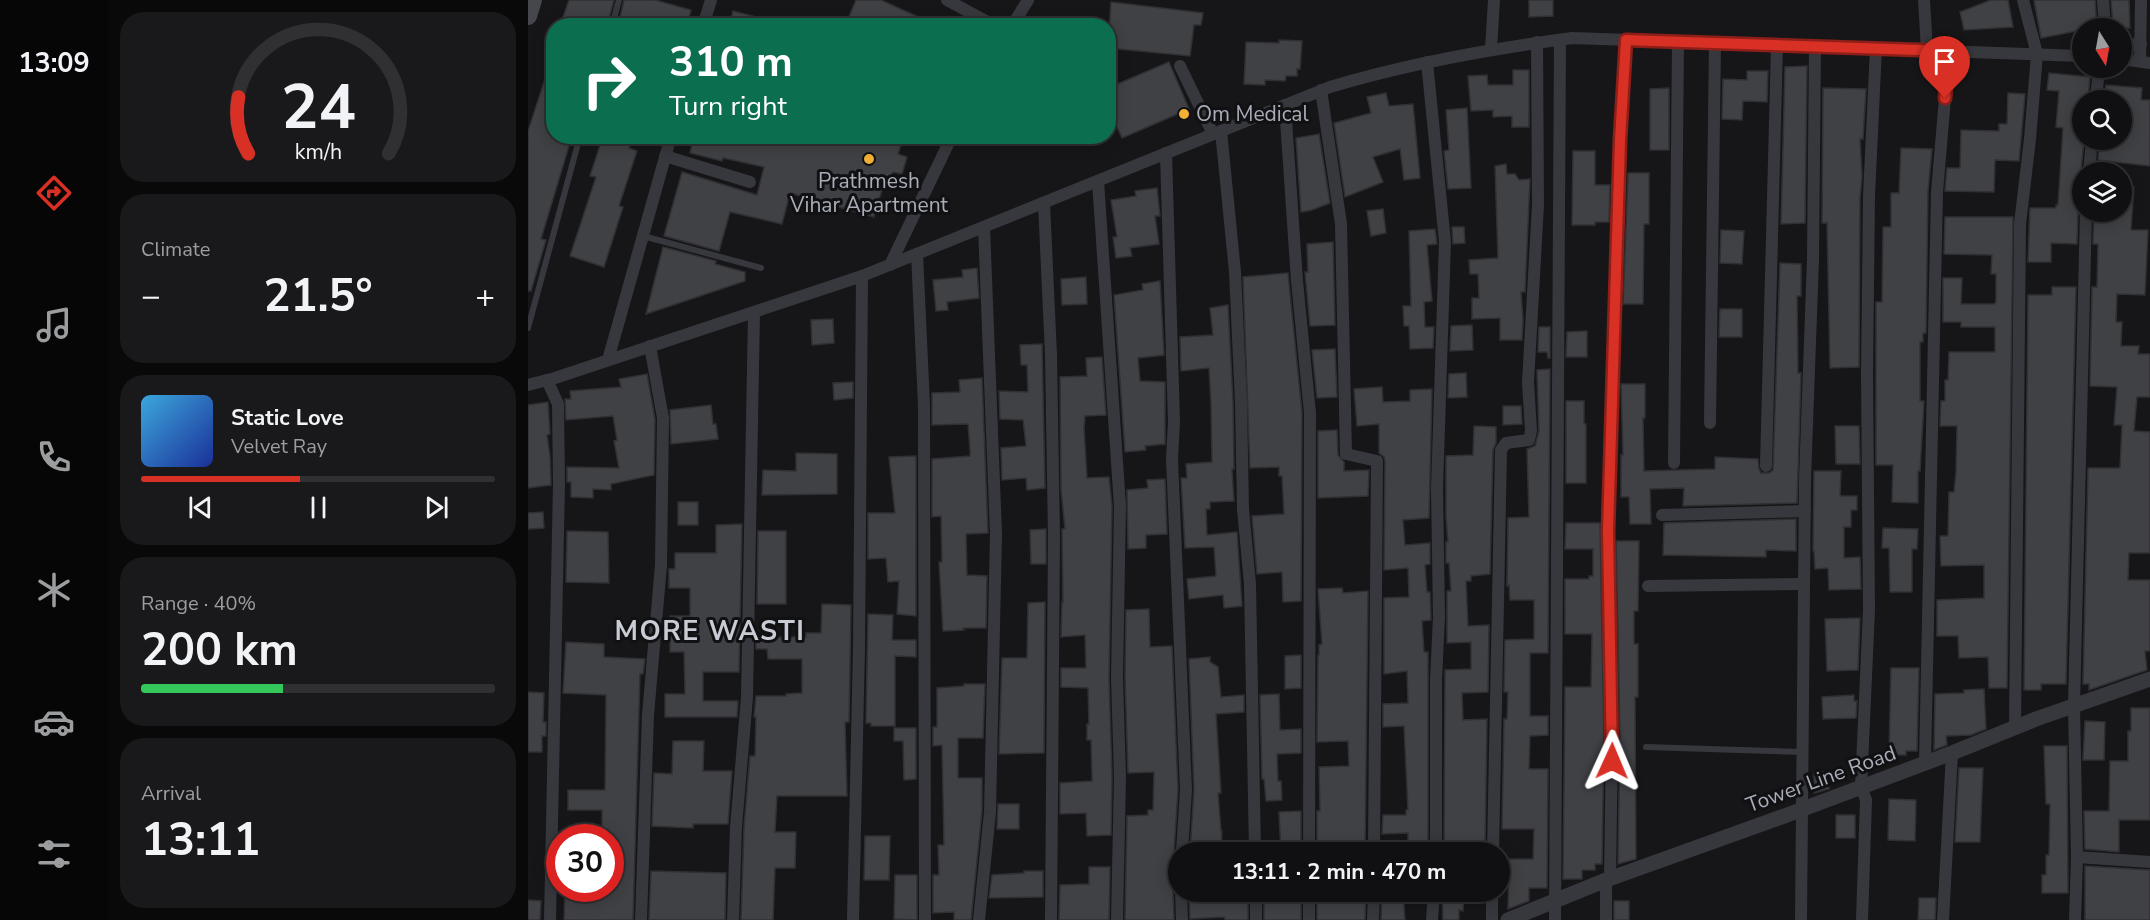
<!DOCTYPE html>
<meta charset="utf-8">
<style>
:root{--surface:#101012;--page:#19191b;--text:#f1f3f6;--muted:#9c9d9f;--line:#303032;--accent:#d93025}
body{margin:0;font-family:"Nunito Sans",sans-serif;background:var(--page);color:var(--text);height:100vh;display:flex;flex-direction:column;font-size:22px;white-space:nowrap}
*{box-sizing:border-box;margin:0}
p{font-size:20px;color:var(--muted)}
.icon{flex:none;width:33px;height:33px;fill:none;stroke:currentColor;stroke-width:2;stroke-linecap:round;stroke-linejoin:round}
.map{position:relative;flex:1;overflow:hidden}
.sheet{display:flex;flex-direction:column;gap:12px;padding:12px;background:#09090a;width:420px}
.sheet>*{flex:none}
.top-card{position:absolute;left:18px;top:18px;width:570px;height:126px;border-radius:24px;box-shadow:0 3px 15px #0003,0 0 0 2px var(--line);background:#0b6e4f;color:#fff;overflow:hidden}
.needle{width:39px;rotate:169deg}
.controls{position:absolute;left:1544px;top:18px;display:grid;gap:12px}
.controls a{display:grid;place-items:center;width:60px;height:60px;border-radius:50%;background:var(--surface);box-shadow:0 3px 15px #0003,0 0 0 2px var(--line);font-size:30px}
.speed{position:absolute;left:18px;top:824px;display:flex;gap:12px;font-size:30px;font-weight:700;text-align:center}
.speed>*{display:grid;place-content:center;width:78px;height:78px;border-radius:50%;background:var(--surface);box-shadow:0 3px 15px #0003,0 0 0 2px var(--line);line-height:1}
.speed .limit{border:9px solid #d22;background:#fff;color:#111}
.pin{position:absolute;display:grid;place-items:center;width:51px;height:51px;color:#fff;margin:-62px -26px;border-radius:50% 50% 50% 0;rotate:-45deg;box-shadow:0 0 6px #0007}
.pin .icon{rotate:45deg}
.me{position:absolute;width:66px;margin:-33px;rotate:1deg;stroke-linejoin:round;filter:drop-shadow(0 0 4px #0008)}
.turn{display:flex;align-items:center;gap:21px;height:126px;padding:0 24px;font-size:27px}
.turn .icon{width:78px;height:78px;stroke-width:2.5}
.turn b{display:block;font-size:42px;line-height:51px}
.big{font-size:45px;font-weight:700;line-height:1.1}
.sheet .tile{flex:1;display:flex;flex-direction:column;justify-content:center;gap:9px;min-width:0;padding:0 21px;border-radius:24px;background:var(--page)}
.sheet .dial{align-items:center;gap:0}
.dial svg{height:156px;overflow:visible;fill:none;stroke:var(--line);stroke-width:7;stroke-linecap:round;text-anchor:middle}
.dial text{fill:var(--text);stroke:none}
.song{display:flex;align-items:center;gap:18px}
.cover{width:72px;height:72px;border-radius:9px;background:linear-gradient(135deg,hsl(200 70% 55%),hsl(230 70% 35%))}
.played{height:6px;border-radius:3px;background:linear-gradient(90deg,var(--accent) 45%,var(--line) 45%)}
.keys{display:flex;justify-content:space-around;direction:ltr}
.heat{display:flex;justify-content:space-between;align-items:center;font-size:33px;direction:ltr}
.charge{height:9px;border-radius:4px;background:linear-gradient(90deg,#34c759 40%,var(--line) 0)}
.trip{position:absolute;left:640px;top:842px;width:342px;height:60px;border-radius:30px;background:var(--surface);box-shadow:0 3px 15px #0003,0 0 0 2px var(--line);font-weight:700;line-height:60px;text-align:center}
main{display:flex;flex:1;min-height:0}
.tab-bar{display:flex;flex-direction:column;width:108px;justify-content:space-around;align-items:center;background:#060607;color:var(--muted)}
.tab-bar .icon{width:42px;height:42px}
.tab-bar .on{color:var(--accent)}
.tab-bar b{font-size:27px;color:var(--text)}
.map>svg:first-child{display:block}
</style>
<main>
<nav class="tab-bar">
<b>13:09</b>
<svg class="icon on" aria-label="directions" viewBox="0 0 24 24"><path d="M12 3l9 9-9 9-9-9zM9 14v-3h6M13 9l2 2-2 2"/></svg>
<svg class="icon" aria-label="music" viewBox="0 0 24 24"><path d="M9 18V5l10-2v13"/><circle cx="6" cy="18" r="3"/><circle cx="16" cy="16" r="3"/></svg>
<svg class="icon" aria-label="phone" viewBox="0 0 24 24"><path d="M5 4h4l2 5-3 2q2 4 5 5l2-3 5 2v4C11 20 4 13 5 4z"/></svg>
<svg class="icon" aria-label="climate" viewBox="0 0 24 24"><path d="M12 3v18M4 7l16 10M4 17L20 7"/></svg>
<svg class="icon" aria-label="car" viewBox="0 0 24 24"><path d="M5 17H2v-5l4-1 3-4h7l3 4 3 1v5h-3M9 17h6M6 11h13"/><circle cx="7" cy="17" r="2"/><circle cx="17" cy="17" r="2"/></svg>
<svg class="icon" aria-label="filters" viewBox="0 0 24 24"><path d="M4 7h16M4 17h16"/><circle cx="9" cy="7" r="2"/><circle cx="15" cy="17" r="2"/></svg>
</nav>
<section class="sheet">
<div class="tile dial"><svg viewBox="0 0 100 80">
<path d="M14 69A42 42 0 1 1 86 69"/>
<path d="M14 69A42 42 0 0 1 9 40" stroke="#d93025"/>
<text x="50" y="56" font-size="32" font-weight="700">24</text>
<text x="50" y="72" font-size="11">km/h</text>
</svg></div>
<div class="tile"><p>Climate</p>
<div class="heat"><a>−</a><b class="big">21.5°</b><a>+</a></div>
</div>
<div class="tile">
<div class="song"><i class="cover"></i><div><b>Static Love</b><p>Velvet Ray</p></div></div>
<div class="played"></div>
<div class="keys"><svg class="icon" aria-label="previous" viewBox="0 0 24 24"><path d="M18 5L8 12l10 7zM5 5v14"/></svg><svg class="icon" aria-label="pause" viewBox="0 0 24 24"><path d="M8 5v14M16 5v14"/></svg><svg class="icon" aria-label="next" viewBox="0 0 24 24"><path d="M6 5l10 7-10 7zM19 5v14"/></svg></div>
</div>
<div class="tile"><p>Range · 40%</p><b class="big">200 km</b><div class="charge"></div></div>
<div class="tile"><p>Arrival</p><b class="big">13:11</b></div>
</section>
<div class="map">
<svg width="1622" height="920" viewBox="0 0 1622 920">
<rect width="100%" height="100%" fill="#161618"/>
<g fill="#404145" stroke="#303034" stroke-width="1.5">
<path d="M41,0H86L79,26H32Z"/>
<path d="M96,0H127L163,10L159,26H90Z"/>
<path d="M328,0H353L410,26H317Z"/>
<path d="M1001,0H1025V16L1001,17Z"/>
<path d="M1463,0H1480L1485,27L1436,30L1432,12Z"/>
<path d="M1506,0H1567L1569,28H1554V30L1513,38Z"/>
<path d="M1583,0H1601L1602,28H1585Z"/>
<path d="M583,2L675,13L673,25H666L662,56L580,48Z"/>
<path d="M205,11L244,21L243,26H201Z"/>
<path d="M751,40L774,41L772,69H769V76H758L757,81L737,80V85L716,84L718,42L751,43Z"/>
<path d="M23,61H26V136H44L13,239L18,240L3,291H0V131Z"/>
<path d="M641,62L661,109L594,138L589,127L580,131V88Z"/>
<path d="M1279,66L1277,223L1253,224L1257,67Z"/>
<path d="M985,70H1001V127H984V116L965,117V110L943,111L940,76L959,75L960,85H985Z"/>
<path d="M1219,71H1240L1239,102L1215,101L1214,120L1194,119L1195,79L1219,80Z"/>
<path d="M1521,73L1562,77L1560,100H1554V140H1556L1553,171L1554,205L1550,212L1549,244L1523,243V262H1500L1502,208H1528V205H1530L1535,128L1528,127L1531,91L1519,90Z"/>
<path d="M1578,85L1614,88L1613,100H1622V166L1570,160L1572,140H1593V100H1576Z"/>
<path d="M1141,88V150H1122V89Z"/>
<path d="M1295,88L1338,89L1335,139H1332L1334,176L1332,198L1331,367L1302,368L1299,223H1294Z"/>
<path d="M858,93L861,106L885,104L892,178L876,180L872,149L845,157L855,182L817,197L806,123L843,113L839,97Z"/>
<path d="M1480,93L1497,94L1491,161L1467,160L1466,192L1417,191L1419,168H1432L1433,130L1471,131V124H1479Z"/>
<path d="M939,108L943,188L920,189L916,151L921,150L918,110Z"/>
<path d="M791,134L802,203L784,210L773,212L768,138Z"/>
<path d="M75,136H105L101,148L109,151L91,206L95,207L76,267L42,256L68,177L62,176Z"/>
<path d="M166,136H258L287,143L289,136H366L375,139L370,154L379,157L374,174L365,172L363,177L358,176L346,217L262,193L254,224L202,212L191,251L136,236L154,172L229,195L236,167L195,158L194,161L162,153Z"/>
<path d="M1373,148L1404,149L1400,191L1398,333H1395V342H1392V401H1396L1392,471H1390V503L1364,502L1365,465H1348V302H1354L1355,227H1363V193H1371Z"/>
<path d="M1045,151H1067V185H1082L1081,222H1067V225H1044Z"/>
<path d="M978,164L979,174H987L991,180L1002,179L997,292H993L995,320L994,340H972V318L944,319V298H951L950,274H942L941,260L970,258L967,166Z"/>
<path d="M1100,173H1121V224H1116L1115,304H1095Z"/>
<path d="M1593,186L1606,187L1603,230H1620L1617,295L1589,294L1588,322H1594L1593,346H1611L1610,354H1622V397H1609L1606,431L1622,432V553H1601L1600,580H1622V651H1617L1619,670L1561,690V684H1555L1560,468H1592L1594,425H1586L1589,387L1562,386L1564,287H1569L1570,244H1565L1566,212H1593Z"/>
<path d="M629,188L632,216H627L631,244L602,248L604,256L588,258L585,237H589L583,200L608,196L607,191Z"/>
<path d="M855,209L858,233L843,236L839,211Z"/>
<path d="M1417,217H1485L1479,688H1461L1460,657L1431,658L1430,636H1409V600L1456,598V565L1413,566L1412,536H1420L1421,492H1426L1428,472L1429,426H1412L1413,401H1417V380H1420L1421,352H1467V327H1433V322H1415V278H1434L1433,304H1466L1468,302V274H1463L1464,255L1416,254Z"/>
<path d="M924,227H936L937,243L925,244Z"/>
<path d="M907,229L909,244L899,245L904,301L896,302L897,327H906L905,348L882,349L881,326H876L875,306H883L881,231Z"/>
<path d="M1193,230L1216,231L1214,264L1192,263Z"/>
<path d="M805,242L807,325L782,326L777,272H780L779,244Z"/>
<path d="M135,247L188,261L187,264L217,272V281L118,314Z"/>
<path d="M1252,263L1273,264V296H1269L1270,373H1273L1269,503L1155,506L1156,488L1122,489L1123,524H1102L1101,497H1093V455H1095L1093,384H1117V418H1115L1116,471L1187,469V457L1230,459L1231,469L1233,473H1241L1245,470Z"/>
<path d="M449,268L451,298L419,302L420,310L408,311L405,280L435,277L434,270Z"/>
<path d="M760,273L774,413L773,601L755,602L754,572L729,574L724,516L756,514L754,476H751V467L722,468L715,277Z"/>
<path d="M558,277L559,304L534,305L533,279Z"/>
<path d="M632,281L636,355L610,358L612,381L637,382V444L617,446L618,450L597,452L586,295L615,290L614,284Z"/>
<path d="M1524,287H1548L1538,684H1513V690H1496L1500,295H1524Z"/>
<path d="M700,305L705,402L706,469H704L706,501L682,502V509H678L679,535L709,532L714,606L696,608L695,595L661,599L659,579L688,576L686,547L657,548L653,478H659L658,464L684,462L683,403L681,368L653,371L652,337L685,335L682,308Z"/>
<path d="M1192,309H1214V337H1191Z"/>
<path d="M305,319L306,343L284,345L283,320Z"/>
<path d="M944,325L945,350L922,351L923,326Z"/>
<path d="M1011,327H1022V358H1020L1019,352H1010Z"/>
<path d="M1059,331V357H1038L1039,332Z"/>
<path d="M514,344L517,488L499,490L498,478L474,480L473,448L498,446L495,420L472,419L471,391L500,392L499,365H493L492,345Z"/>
<path d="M807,349L809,397L789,398L784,350Z"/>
<path d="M574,357L578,415L557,416L556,428L559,478L581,477L584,506L581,678L584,777L583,835L559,836L558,813L532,814V783L564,781V775L563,740H559V724H561L560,688L533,687V668H558L557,635L533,637L534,602H535L534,529H537L533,489L532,377L559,376L558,358Z"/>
<path d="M1022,369L1020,653H1002V716H1020V735L1002,736L1001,769H1020L1019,888H1001V901L980,909L981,859H1005L1006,829H974L976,719H979L980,692H976L977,640L1006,639V600H982L981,585L979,586L980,518L1001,517L999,449L1007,446L1011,431L1009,370Z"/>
<path d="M938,373L939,397L920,398L921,374Z"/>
<path d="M119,374L127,419L126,475L83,484V490L65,489V498L43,497V482H39V467L91,468L86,441L89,440L85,416L38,420L37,399H43L42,391L93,387L91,379Z"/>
<path d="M454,378L460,533L438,534L439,575L459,576L458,628H435L436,630L415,631L411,562H414L413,516L404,517V459L442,456V450L440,424L404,425V393L432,392L431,380Z"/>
<path d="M325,382V398L306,400L305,383Z"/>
<path d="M854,387L855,402L882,401V390L904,389L901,518L875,520L877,545L902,543V564L897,565L899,592H902L903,620L894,621L896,652H900V852H880V833L854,834L855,815H878V810H880L876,726L855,727V704L880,703L879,671L856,674V598L881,597L880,568L856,570L857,461L856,457L851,453V424L829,426L826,389Z"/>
<path d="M1038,401H1056V424H1058V483H1038Z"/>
<path d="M20,402L22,434L19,435L22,456L23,485L0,488V405Z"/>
<path d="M183,405L185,424H188L190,439L143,444L142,410Z"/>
<path d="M975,406H993L994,424L975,425Z"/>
<path d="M946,426L968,427V443L965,450L962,574L943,576V581H938L940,626L961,625L960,692L934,693L935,720L959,719L957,851L935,849V852H916L917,670L943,669V642L919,643V591H923L921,563H918V542H920L918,517V456L945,455Z"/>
<path d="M1307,426H1331L1332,464H1308Z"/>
<path d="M809,430L810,455L816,462V471L841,470L840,496L790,498V431Z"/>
<path d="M268,453L309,454V494L234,495L235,470L268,471Z"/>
<path d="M388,456V616L369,614L371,581L360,582L358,558L340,559V513H367L361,457Z"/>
<path d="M1286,471H1313L1312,496H1329V510H1323V527H1316V558L1332,557L1333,589L1301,590L1300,568L1287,569L1286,551H1285Z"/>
<path d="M637,479L639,534L618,535V548L600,549L599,490L620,488L619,480Z"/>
<rect x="150" y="502" width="20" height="23"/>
<path d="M15,512L16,528L0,529V513Z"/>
<path d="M1268,519V551L1238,550V557L1135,555L1136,523Z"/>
<path d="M1038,523H1072L1076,738L1074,864H1067V870H1054V879H1035L1037,687H1063L1064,634H1037V579H1061V576H1065V549H1037Z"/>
<path d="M214,524L211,672H175V701H210L209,717H137V694H157L156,652H142V616H162V588H141V569H147V553H188V525Z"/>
<path d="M1355,528L1390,529L1389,549H1384V592H1362L1361,548H1354Z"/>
<path d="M518,529V564H503L502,530Z"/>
<path d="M39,531L80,532L81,583L38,582Z"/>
<path d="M230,531H258V604H229Z"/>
<path d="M1088,541H1111L1110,611H1106V644H1110V697H1107L1108,859L1090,864L1092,738Z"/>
<path d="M814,588L815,593L840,591L837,852H789V811H792L791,767L821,766L820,741L789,742L790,655H791V645L794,644L790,589Z"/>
<path d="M517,602L516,753L471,754L474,658H499L500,603Z"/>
<path d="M294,604L323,605L321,722H317L319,796H249L247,832H268L267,868H247L245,920H213L216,827L222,756H227L228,717H226L228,696H258V694L274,693V659H240L239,649H228V637H278V633H293Z"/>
<path d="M621,609L622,647L644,646L650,790L646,851L650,859V883L645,891L646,920H597L599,816L620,815V810H625L626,772L600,773L597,678L598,610Z"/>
<path d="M340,614L365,615L364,640H388V657L367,656V726H343V723H338Z"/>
<path d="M1332,618L1330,670L1299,671L1297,619Z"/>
<path d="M38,642L76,644V657L117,659L115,674H112L105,920H36L37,888H82V837H74V810H40V790H77L78,695L35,693Z"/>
<path d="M773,655V688L757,689V656Z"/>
<path d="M682,657V662L690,667L693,697L716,695V712L688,714L693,793H690L693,831H694L693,852H662L666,790L661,659Z"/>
<path d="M1363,668H1391L1389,751H1378V755H1361Z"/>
<path d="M436,684H457L455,738H430V778H454V811L443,920H426V912L405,913V875H411L410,845H416L414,745L405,746V727H409V688L436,686Z"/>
<path d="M1456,689L1458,729L1443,735L1418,736L1419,745L1406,750L1407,694L1436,693V690Z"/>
<path d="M0,692L16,693L15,722H18V736H14V752H0Z"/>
<path d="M751,694L752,730L773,729V753L749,754L750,781H753L754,800L738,801L736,779H734L732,695Z"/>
<path d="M1326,695V701H1329L1328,718L1295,719L1294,697Z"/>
<path d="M1603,708H1622V820H1591V852L1557,849L1556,811H1581L1582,761H1600V731H1603Z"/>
<path d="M1557,721L1577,722L1576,760H1555Z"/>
<path d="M366,728H388V779L376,780L375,741H366Z"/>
<path d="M145,741H176L175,771H204L200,824H165V828L124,826L126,773L144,774Z"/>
<path d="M1516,746H1539L1540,893H1514V875H1518V855H1521L1522,804H1518Z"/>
<path d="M1431,768H1455L1452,842H1427Z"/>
<path d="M1286,772H1301V789L1286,793Z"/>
<path d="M1361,799L1388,800L1387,841L1360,840Z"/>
<path d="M470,804H491V829H469Z"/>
<path d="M773,811V852H753L751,812Z"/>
<rect x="1308" y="815" width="19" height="23"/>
<path d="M337,836H362L361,880H336Z"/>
<path d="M1557,866L1622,870V920H1557Z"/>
<path d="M561,867H582L581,920H531L532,885L561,884Z"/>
<path d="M123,871L198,873L197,920H121Z"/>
<path d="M496,871H515V897L461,898L464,875L496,873Z"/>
<path d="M367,875H389V920L366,919Z"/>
<path d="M661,891H720V920H697L696,917L662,919Z"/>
<rect x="736" y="891" width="37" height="29"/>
<path d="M789,891H838L837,920H789Z"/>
<path d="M854,891H875L877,920H853Z"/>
<path d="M914,891H936L935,911L931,910V920H915Z"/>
<path d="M1391,898H1408L1407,920H1390Z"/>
<path d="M0,900L13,901L12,920H0Z"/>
<rect x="1086" y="901" width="15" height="19"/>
</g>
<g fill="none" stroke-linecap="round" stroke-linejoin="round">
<g stroke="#37383d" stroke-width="6">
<path d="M84,26L91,0"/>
<path d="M115,236L233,268"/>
<path d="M0,328L52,136"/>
<path d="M1118,747L1274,752"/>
</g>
<g stroke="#37383d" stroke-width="12">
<path d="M419,0L467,26"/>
<path d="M1396,0L1399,50"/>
<path d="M1575,0L1577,28"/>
<path d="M175,26L183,0"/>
<path d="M484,26L500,0"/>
<path d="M1593,45L1613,44"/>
<path d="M963,49L966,0"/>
<path d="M1593,59L1622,63"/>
<path d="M1612,61L1613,0"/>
<path d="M899,62L917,242L909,488L911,617L908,680V852"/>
<path d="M652,66L685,134"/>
<path d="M793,90L813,224L818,454L849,461L846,852"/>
<path d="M1568,100L1571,68"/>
<path d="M757,105L769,281L782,413L781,852"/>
<path d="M693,131L707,272L713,402L715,509L722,584L727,852"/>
<path d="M407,136L421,141"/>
<path d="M638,153L646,422L644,459L658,790L654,852"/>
<path d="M137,156L222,182"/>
<path d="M1561,172L1564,140"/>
<path d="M570,181L592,506L589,678L592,777L589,920"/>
<path d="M516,203L523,355L526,537L523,920"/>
<path d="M389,254L396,405L397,920"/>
<path d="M362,265L424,136"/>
<path d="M80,360L143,136"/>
<path d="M19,380L30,404L31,484L22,920"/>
<path d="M0,385L27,378L334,276L802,87C881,63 961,49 1044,38L1554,56"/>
<path d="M1182,423L1187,43"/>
<path d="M1146,463L1150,42"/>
<path d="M1238,466L1249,45"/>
<path d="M1134,515L1277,511"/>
<path d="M1120,586L1276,584"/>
<path d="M1487,727L1492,224L1502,139L1509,54L1495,0"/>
<path d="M1397,763L1409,192L1421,51"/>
<path d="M965,852L973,450L978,443L1001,440L1003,431L1000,382L1010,205L1009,42"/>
<path d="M1549,857L1622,862"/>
<path d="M1082,879L1084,738L1080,531L1092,140L1098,40"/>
<path d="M1078,880V920"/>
<path d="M653,891L654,920"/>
<path d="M728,891V920"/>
<path d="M113,920L120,715L133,565L135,418L122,346"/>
<path d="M205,920L208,827L219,697L226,312"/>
<path d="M325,920L331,647L334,276"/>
<path d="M451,920L462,812L468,534L456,227"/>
<path d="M781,920V891"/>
<path d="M845,920L846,891"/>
<path d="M904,920L906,891"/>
<path d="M964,920V891"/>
<path d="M1027,920L1032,40"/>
<path d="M1273,920L1277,479L1285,259L1287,46"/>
<path d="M1334,920L1338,800L1333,787L1341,610L1339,374L1341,196L1348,48"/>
<path d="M1415,920L1424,753"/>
<path d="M1547,920L1549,857L1546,706L1558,212"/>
</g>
<path stroke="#37383d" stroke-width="15" d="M980,920L1078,880L1259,815L1424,753L1508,719L1622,679"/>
<path stroke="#45474d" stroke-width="18" d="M0,16L5,0"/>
</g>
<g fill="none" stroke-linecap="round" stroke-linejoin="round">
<g stroke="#8d1f18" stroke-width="15">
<path id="route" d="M1084,761L1080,531L1092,140L1098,40L1421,51L1417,98"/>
</g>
<use href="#route" stroke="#d93025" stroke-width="10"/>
</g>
<g fill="#f2b134" stroke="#111113" stroke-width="2">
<circle cx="656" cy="114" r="6"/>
<circle cx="341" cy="159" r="6"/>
</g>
<g text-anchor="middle" stroke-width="6" stroke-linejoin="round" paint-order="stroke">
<g font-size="21" fill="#a8adb8" stroke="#111113" text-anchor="start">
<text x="668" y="121">Om Medical</text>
<text x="341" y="188" text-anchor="middle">Prathmesh<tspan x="341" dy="24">Vihar Apartment</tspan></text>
</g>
<g font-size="21" fill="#a8adb8" stroke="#111113">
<text transform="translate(1293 779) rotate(-20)" y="7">Tower Line Road</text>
</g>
<g font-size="27" font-weight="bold" letter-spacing="1.5" fill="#c9ccd4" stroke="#111113">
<text x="182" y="640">MORE WASTI</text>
</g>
</g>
</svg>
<div class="controls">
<a><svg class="needle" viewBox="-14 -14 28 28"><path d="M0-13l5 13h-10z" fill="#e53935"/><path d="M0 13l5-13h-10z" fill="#9c9d9f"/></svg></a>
<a><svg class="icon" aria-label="search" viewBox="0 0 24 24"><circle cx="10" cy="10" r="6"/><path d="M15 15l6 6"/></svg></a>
<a><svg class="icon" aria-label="layers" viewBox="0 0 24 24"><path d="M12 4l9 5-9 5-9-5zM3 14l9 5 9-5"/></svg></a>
</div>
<div class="speed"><div class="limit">30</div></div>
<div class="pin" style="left:1417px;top:98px;background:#d93025"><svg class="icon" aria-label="arrive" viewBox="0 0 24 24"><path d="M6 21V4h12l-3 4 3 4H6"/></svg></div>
<svg class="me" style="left:1084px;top:761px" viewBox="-20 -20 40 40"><path d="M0-17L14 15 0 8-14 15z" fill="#d93025" stroke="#fff" stroke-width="4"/></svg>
<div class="trip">13:11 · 2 min · 470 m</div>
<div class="top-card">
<div class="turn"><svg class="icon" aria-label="right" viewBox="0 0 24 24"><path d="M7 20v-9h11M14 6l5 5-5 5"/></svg><div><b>310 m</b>Turn right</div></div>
</div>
</div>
</main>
